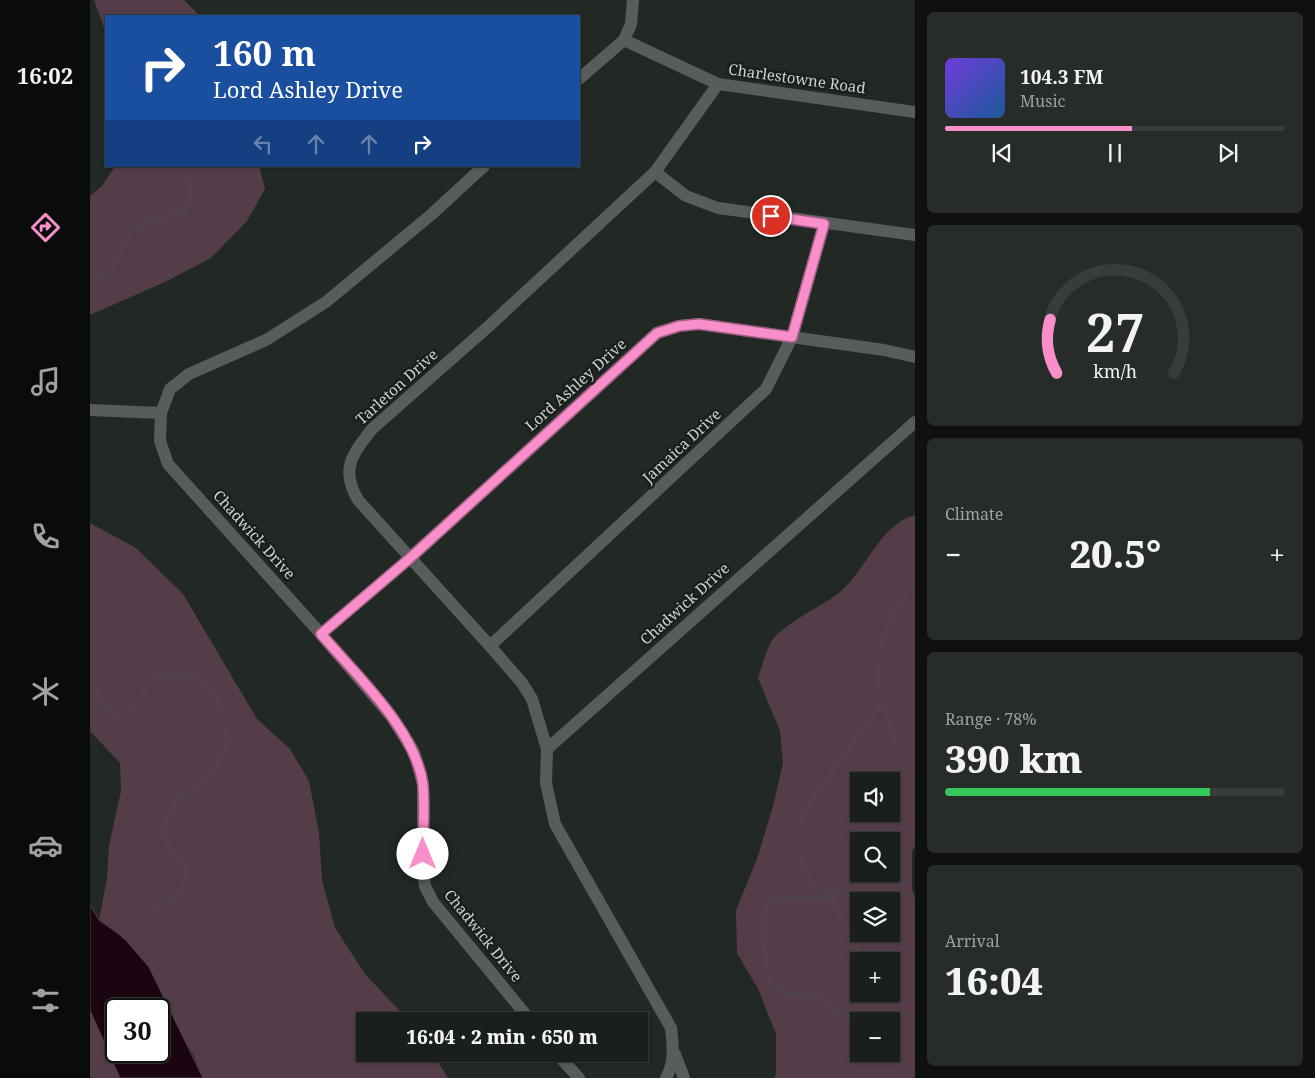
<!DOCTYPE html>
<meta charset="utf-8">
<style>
:root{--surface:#1a1f1c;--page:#272c29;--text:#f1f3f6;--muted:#9fa2a3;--line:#383d3b;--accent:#f98fca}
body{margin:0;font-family:"Noto Serif",serif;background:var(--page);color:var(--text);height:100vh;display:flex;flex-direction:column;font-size:19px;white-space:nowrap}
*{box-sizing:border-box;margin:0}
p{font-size:16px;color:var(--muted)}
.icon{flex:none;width:28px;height:28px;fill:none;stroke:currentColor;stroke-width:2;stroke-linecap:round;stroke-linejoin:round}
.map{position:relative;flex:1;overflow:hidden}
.panel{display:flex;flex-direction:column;gap:12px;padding:12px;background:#0e110f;width:400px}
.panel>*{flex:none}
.guide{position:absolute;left:15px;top:15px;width:475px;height:152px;border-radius:0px;box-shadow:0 1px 4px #0004,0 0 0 1px var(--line);background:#1a4fa0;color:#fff;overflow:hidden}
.controls{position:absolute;left:760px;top:772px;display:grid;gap:10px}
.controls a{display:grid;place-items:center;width:50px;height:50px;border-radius:0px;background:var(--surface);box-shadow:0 1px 4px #0004,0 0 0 1px var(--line);font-size:25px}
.speed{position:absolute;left:15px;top:998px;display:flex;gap:10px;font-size:25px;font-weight:700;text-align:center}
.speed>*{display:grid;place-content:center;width:65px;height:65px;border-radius:50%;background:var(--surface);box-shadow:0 1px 4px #0004,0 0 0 1px var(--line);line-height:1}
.speed .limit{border:2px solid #111;border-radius:8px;background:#fff;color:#111}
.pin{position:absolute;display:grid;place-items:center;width:42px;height:42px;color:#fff;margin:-21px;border:2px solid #fff;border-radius:50%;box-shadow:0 1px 5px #0007}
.me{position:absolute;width:55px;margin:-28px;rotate:0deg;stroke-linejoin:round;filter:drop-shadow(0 0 4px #0008)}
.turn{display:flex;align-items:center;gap:18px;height:105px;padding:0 25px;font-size:22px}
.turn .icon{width:65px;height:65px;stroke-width:2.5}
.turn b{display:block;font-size:35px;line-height:42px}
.lanes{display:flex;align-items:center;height:48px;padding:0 25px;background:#0003;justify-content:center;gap:25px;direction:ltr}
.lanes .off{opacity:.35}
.big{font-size:38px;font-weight:800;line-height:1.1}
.panel .tile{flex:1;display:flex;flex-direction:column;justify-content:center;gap:8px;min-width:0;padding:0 18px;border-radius:8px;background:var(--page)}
.panel .dial{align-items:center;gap:0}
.dial svg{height:130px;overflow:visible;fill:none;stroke:var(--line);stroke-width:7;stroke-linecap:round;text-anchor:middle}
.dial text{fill:var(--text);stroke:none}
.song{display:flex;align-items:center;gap:15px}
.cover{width:60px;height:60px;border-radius:8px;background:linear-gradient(135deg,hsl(260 70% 55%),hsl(210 70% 35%))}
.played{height:5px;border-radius:2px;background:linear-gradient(90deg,var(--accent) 55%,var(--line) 55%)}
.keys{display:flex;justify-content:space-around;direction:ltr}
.heat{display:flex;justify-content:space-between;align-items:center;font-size:28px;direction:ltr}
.charge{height:8px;border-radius:4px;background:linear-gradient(90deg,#34c759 78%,var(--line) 0)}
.trip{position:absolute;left:266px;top:1012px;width:292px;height:50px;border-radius:0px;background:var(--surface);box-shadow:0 1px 4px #0004,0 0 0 1px var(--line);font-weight:800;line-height:50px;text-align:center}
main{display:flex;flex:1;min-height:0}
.menu{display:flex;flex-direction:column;width:90px;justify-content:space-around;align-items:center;background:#0a0c0b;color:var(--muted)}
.menu .icon{width:35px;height:35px}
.menu .current{color:var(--accent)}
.menu b{font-size:22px;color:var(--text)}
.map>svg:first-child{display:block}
</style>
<main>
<nav class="menu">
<b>16:02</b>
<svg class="icon current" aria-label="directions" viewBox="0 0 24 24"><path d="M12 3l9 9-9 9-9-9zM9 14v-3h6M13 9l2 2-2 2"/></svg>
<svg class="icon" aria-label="music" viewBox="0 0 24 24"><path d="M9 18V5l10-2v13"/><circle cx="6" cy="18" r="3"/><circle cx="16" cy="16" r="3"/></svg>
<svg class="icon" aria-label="phone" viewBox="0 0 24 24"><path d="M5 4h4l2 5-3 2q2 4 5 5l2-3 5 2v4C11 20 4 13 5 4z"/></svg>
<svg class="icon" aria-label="climate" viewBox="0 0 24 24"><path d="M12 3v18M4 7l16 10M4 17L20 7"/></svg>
<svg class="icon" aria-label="car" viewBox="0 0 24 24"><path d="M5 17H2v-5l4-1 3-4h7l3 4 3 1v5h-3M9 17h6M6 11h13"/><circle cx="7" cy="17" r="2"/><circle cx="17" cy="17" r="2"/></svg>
<svg class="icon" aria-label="filters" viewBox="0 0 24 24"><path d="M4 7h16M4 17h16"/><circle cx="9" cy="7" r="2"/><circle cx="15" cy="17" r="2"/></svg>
</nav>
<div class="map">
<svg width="825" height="1078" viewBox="0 0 825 1078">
<rect width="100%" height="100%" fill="#222925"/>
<g fill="#543d49" fill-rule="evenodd">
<path d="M4,0H94L110,16H16V33Z"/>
<path d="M25,166H169L175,189L157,221L121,258L77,281L0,315V196L12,186Z"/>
<path d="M825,515V846L822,851V889L825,897V1078H684L686,1074V1034L668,989L647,953L646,910L667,859L683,806L693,763L690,731L668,678C672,667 675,653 681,642C691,625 732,606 749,593C775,572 790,524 825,515ZM769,781H801V814H769ZM769,841H801V874H769ZM769,901H801V934H769ZM769,961H801V994H769ZM769,1021H801V1054H769Z"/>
<path d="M0,523L46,548L93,594L167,719L200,749L219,781L229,833L232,880L245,928L275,974L319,1021H275V1054H343L358,1078H113L103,1054L33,937L9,920L17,878L19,846L31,791L30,763L0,731Z"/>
<path d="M0,1010L30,1078H0Z"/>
</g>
<path fill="#1a0511" stroke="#50424a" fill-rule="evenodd" d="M0,905L9,920L33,937L59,967L113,1078H30L0,1010ZM26,1009H69V1051H26Z"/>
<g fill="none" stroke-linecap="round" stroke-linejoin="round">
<g stroke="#50424a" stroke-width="3">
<path d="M0,277L3,278L20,272L41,232L56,222L96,211L101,191L92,166"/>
<path d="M0,673L5,683L11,706L24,714L37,711L68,676L92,673L113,682L127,695L134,719L137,745L122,774L84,803L74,826L75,841L95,865L97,876L90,891L69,908L53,916L33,937"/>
<path d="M801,812C806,787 808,761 804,736C801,721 791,708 789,692C784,653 797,612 825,584"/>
<path d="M791,841L801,814"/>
<path d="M740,895L758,886L772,874"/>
<path d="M741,897L684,898L675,909L674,935L677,970L681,984L692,993L731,997L760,1022L769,1025"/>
<path d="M774,961L754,926L742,897L720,882L708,849L711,823L718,805L792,703"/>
<path d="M785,994L787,1021"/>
<path d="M766,1078L770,1054"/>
</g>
<g stroke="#585c5a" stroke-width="12">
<path d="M534,40L628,84L825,112"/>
<path d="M489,79L534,40L541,24L543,0"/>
<path d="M394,166L342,214L236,302L176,340L99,374L80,389L71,413L70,441L78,464L231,634L301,716L324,752L333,784V871L335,886L343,902L441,1021"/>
<path d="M565,172L596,196L628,208L825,235"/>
<path d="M0,410L71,413"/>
<path d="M231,634L319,559L567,333L589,326L609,324L794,350L825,357"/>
<path d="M400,646L676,389L702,337L734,224"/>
<path d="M457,749L825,422"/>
<path d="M467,1054L489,1078"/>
<path d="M585,1054L594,1078"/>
<path d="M576,1078C585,1062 583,1046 581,1028L465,824L456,783L457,749L442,699L432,683L400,646L268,500C250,469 262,455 282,429L399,326L565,172L628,84"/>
</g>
</g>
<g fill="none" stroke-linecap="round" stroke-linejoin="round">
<g stroke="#a25d83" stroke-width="12">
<path id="route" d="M333,854C333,832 335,807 333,785C326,730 266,675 231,634L319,559L567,333L589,326L609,324L702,337L734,224L681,216"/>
</g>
<use href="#route" stroke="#f98fca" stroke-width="9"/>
</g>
<g text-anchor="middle" stroke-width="5" stroke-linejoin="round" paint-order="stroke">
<g font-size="15" fill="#ced2d0" stroke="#191f1b">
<text transform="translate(707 79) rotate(8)" y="5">Charlestowne Road</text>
<text transform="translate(486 385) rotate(-42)" y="5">Lord Ashley Drive</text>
<text transform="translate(307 387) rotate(-42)" y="5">Tarleton Drive</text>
<text transform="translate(592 446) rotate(-43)" y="5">Jamaica Drive</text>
<text transform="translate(164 535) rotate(48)" y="5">Chadwick Drive</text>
<text transform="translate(595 604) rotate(-42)" y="5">Chadwick Drive</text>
<text transform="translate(393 936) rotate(51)" y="5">Chadwick Drive</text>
</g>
</g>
</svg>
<div class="controls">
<a><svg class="icon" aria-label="sound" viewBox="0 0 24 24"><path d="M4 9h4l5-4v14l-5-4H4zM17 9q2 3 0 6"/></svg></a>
<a><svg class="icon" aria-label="search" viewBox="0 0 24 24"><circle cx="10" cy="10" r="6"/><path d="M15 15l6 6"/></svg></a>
<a><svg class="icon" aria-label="layers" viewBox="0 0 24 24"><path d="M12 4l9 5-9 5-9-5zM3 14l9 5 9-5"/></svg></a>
<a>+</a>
<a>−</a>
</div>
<div class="speed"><div class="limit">30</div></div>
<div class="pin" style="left:681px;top:216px;background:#d93025"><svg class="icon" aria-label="arrive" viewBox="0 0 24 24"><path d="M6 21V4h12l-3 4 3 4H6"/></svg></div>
<svg class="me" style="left:333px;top:854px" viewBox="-20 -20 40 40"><circle r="19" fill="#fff"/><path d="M0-13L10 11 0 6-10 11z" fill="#f98fca"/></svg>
<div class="trip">16:04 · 2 min · 650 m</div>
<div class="guide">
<div class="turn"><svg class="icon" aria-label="right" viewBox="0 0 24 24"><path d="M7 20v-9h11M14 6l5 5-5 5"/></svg><div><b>160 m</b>Lord Ashley Drive</div></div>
<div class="lanes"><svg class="icon off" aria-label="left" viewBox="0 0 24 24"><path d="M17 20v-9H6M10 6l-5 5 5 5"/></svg><svg class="icon off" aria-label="ahead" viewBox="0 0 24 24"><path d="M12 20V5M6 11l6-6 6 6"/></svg><svg class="icon off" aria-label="ahead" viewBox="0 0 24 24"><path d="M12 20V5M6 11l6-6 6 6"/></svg><svg class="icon" aria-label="right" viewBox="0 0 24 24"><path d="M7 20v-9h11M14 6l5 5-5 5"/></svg></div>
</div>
</div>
<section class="panel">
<div class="tile">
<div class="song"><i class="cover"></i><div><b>104.3 FM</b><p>Music</p></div></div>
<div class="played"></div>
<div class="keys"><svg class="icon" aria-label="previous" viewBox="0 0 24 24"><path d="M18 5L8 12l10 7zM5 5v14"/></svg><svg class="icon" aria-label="pause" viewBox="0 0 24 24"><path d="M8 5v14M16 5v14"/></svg><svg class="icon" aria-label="next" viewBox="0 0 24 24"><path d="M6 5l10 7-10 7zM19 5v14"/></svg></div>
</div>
<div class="tile dial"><svg viewBox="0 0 100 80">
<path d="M14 69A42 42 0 1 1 86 69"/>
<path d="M14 69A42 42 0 0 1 10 36" stroke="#f98fca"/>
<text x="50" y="56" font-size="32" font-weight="700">27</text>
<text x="50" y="72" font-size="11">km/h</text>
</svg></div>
<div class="tile"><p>Climate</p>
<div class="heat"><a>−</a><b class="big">20.5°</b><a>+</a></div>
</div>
<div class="tile"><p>Range · 78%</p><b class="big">390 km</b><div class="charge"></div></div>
<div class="tile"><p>Arrival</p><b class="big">16:04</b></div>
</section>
</main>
